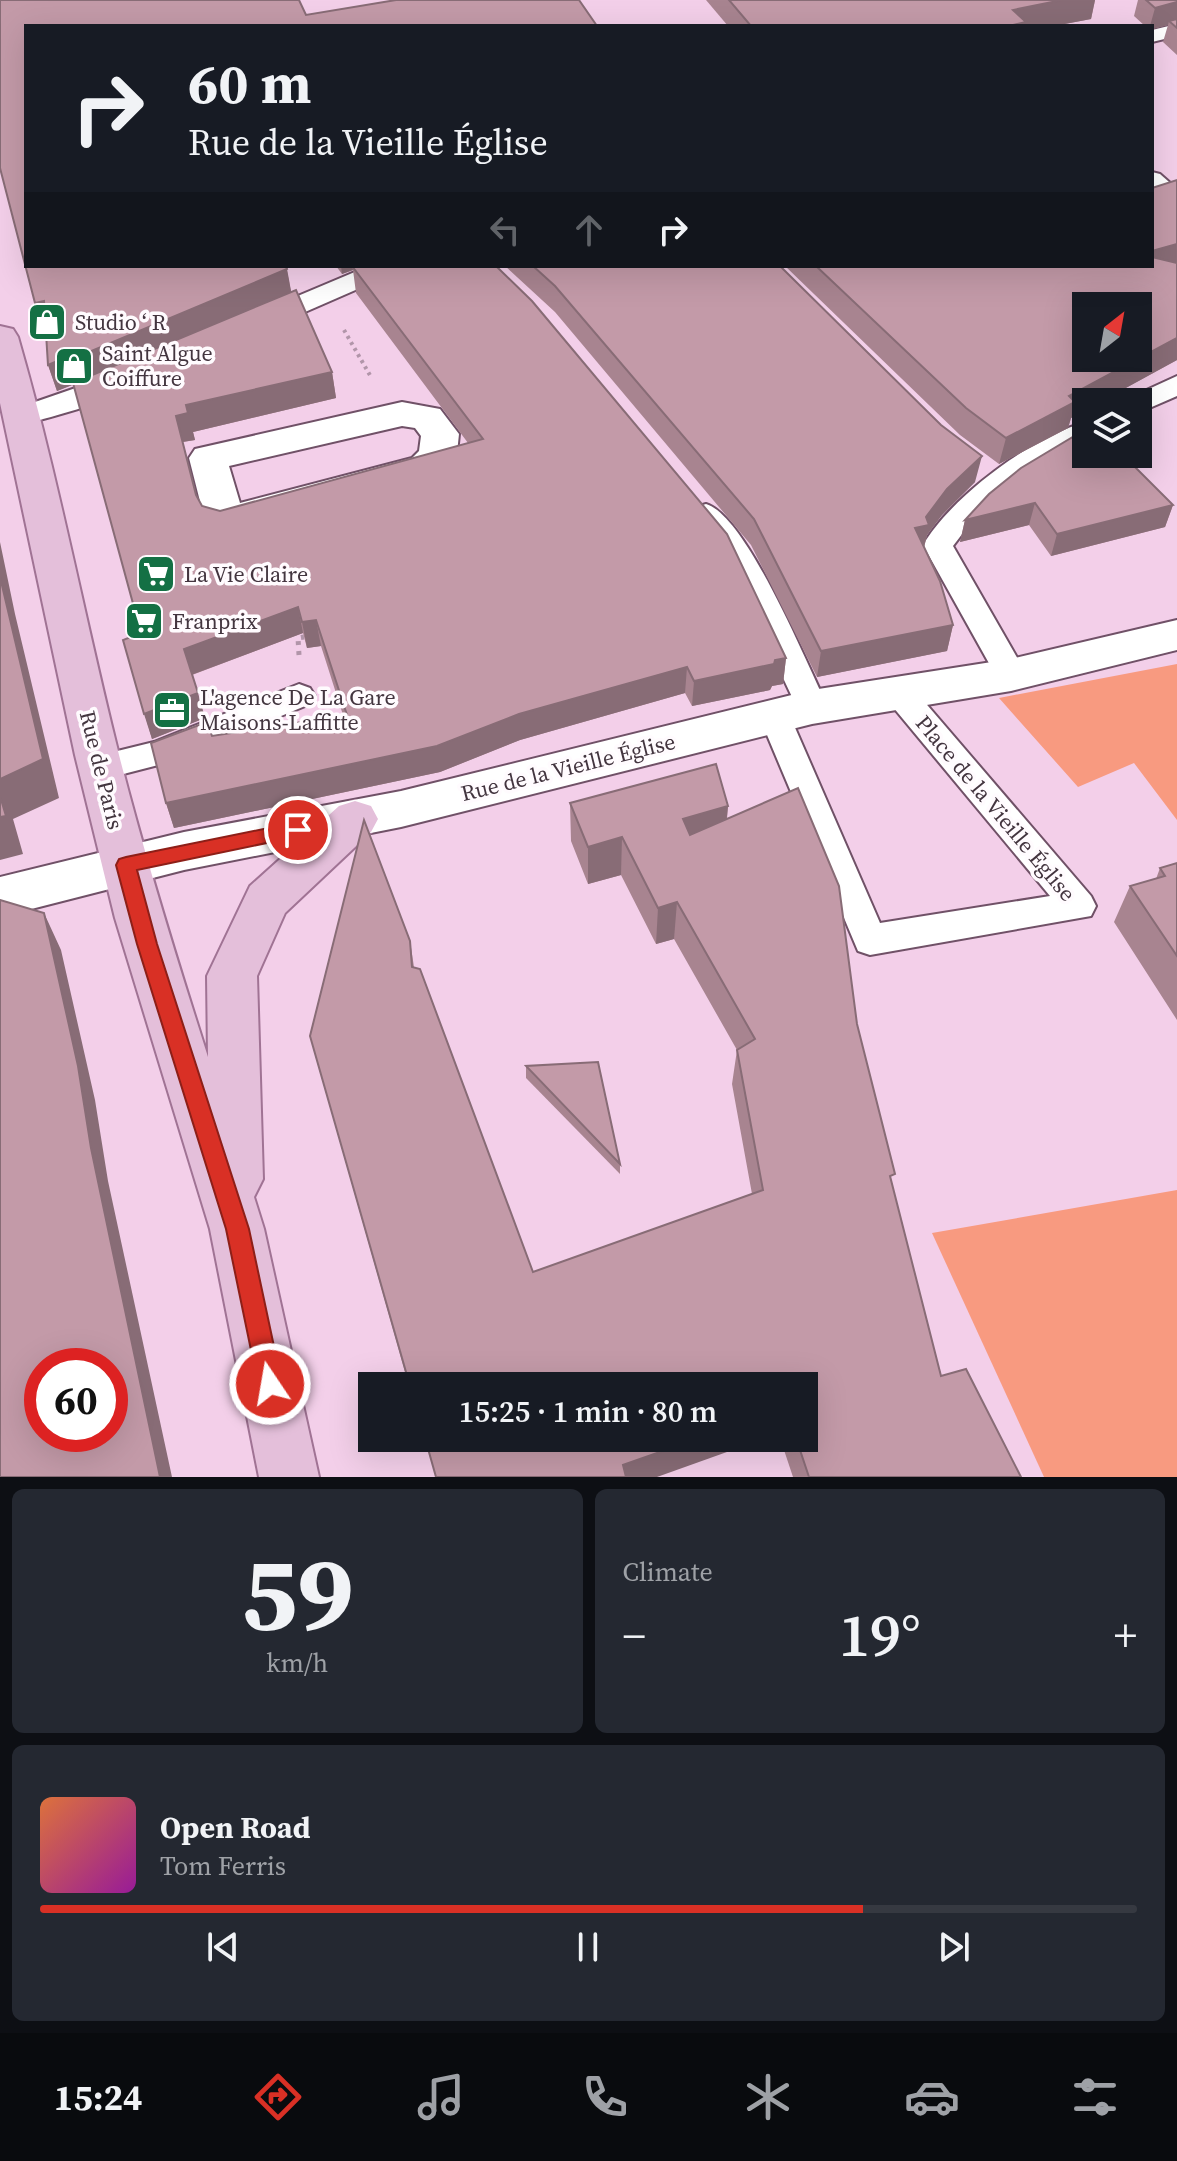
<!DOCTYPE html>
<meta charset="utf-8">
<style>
:root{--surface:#171b24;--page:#242831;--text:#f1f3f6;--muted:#9ea1a6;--line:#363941;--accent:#d93025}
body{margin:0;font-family:"Source Serif 4",serif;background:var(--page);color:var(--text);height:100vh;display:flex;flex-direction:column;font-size:30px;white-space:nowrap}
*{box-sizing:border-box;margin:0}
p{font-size:26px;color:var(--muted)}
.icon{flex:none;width:44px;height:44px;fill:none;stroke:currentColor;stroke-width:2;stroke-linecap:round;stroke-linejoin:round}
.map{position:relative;height:1477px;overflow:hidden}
.sheet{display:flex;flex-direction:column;gap:12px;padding:12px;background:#0d0f14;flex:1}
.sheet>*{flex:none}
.banner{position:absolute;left:24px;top:24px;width:1130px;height:244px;border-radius:0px;box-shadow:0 8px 32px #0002;background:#171b24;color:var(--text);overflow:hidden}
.needle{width:52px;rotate:31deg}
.buttons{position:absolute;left:1072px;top:292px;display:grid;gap:16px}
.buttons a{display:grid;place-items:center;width:80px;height:80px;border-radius:0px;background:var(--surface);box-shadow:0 8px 32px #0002;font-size:40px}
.speed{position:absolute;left:24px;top:1348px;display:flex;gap:16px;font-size:40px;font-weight:700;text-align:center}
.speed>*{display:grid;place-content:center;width:104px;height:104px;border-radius:50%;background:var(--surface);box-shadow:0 8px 32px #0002;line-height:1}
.speed .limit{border:12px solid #d22;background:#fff;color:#111}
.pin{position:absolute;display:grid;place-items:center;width:68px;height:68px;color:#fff;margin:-34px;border:4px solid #fff;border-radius:50%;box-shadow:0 2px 8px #0007}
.me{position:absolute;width:88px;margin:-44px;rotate:348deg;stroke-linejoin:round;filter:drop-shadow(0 0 6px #0008)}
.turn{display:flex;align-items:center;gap:28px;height:168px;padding:0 32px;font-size:36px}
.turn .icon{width:104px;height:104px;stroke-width:2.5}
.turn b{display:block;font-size:56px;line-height:68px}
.lanes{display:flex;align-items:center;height:76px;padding:0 32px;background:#0003;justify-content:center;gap:40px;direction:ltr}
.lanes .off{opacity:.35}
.big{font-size:60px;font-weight:600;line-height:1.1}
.sheet .card{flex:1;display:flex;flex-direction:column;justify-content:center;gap:12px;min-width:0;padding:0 28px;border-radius:12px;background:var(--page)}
.sheet .dial{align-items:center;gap:0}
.dial b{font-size:104px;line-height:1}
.song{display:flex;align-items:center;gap:24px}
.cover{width:96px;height:96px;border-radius:12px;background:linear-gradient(135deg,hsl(20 70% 55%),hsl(300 70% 35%))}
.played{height:8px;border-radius:4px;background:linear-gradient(90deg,var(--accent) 75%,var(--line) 75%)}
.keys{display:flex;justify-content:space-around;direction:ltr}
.heat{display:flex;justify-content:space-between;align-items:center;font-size:44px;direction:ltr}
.sheet .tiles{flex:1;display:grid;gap:12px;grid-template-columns:1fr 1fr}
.card:last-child{grid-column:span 2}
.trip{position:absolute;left:358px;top:1372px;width:460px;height:80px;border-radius:0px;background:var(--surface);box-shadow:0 8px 32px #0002;font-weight:600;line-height:80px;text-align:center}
.tab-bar{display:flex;height:128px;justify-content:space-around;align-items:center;background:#090b0e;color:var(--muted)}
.tab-bar .icon{width:56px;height:56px}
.tab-bar .current{color:var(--accent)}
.tab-bar b{font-size:36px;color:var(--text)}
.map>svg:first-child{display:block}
</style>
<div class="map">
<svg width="1177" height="1477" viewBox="0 0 1177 1477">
<rect width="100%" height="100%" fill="#f3cfe9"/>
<g fill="#f89a80">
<path d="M1177,664V820L1134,763L1078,787L999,698Z"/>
<path d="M1177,1190V1477H1044L932,1233Z"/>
</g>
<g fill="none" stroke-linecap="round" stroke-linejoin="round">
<g stroke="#705167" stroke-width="4">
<g id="lane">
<path d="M1177,24V36L1152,42V30Z"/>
<path d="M1152,172L1160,174L1177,189V202L1163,201L1152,191Z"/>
<path d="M369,266H402L399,271L273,326H255L251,320L255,314Z"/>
<path d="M119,373L128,376L132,382C120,401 45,418 22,425L12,422L8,416L12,410Z"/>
<path d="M1177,376V396L1138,413V402H1126L1129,398Z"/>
<path d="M1086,422V443C1035,470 988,498 953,546L1027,675L1022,683L1011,687L1000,683L923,545C952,496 1032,437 1086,422Z"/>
<path d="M706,504C747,516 807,665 828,707L823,716L812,719L801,716L727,559L692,514L696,507Z"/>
<path d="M899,681L910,685L1091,896L1096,906L1091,916L870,955L858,951L759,716L764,707L775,704L786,707L880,923L1050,896L888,701L883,693L888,685Z"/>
<path d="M299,684L310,688L315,696L310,704L170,762L100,780L89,776L84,767L89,758L154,742Z"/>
</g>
</g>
<g stroke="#705167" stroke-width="4">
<g id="street">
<path d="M402,402L440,409L459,434L457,453L439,476L225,535L211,531L205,521L189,458L195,449ZM402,426L415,428L421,436L419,451L412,458L240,503L229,466Z"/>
<path d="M1177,620V650L1011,691L812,724L401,827L184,870L0,917V877L184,832L401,791L812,690L1011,659Z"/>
</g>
</g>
<g stroke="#a07394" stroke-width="4">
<path id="primary" d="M0,326L13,329L18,337C58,475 84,616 119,755C145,857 176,957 208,1057L207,976L250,886L339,806L355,801L371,806L378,819L371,832L285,913L257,976L263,1179L254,1197L264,1229L319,1477H259L210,1229L115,918L75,755L0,403Z"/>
</g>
<path stroke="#b195a9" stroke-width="4" stroke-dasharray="3 4" stroke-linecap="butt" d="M344,330L371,377"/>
<path stroke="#b195a9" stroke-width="5" stroke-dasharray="4 6" stroke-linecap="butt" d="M299,655L298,638L304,637"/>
<use href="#lane" fill="#fff" fill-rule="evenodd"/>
<use href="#street" fill="#fff" fill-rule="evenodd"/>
<use href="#primary" fill="#e4bfda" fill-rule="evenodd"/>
</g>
<g fill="#a88490">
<path d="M0,0H299L306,15L396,0H579L597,26H26V266H286L291,292L296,290L332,372L336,398L193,432L195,440L183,442L196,495L202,506L220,511L468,443L356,293L353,270L342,274L336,266H496L532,301L727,534L786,658L783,684L772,686L770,690L692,706L685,693L520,740L440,772L174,828L166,803L151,743L207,722L212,736L343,715L321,646L307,648L303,633L192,675L205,718L152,739L123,640L141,633L74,384L57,391L48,365L46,329L43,330L35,303L0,168Z"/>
<path d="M706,0H1095L1091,19L1054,26H728Z"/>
<path d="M1138,0H1177V55L1163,42L1168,25L1152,29V26H1145L1134,16Z"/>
<path d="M1177,180V360L1071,418L1068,428L999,464L960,435L785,266H1152Z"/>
<path d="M505,266H780L975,482L942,515L927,535L924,548L953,625L947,651L817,677L751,545L555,312Z"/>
<path d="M989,494L1173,505L1165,527L1051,556L1029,525L960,542L965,520Z"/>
<path d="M570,803L728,806L727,819L857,1024L892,1184L941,1376L1021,1477H793L780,1438H804V1386H409L310,1036L410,941L414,967L533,1272L752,1194L732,1084L737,1050L674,939L656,944L621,875L588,884L571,841Z"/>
<path d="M1177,863V1020L1114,922L1130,886L1156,879L1160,868Z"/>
<path d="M526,1066L620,1164V1174L526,1078Z"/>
</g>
<g fill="#886c76">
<path d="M1062,0H1095L1091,19L1054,26H1009L1013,10Z"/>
<path d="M1177,2V22L1169,21L1168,25L1152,29V26H1150L1155,8Z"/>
<path d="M1177,244V269L1152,266V251Z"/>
<path d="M341,266H362H352L353,270L342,274Z"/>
<path d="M287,269L292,296L78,386L70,360Z"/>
<path d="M44,301L52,328L43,330L35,303Z"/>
<path d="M1177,338V360L1100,402H1086V409L1071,418L1068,428L999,464L1006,438L1069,396Z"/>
<path d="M67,357L75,384L57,391L48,365Z"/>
<path d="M332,372L336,398L193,432L195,440L182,442L176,416L186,405Z"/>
<path d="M982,456L975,482L942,515L927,535L923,551L915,528L926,517L947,489Z"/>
<path d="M1035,503L1029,525L960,542L965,520Z"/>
<path d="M1173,505L1165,527L1051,556L1057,534Z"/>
<path d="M0,542L15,614L59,798L13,819L23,854L0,860Z"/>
<path d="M298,607L303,633L191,675L184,649Z"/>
<path d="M316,620L321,646L307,648L302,622Z"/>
<path d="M953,625L947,651L817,677L821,651Z"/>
<path d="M786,658L783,684L772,686L770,690L692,706L694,681Z"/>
<path d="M687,667L685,693L520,740L440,772L174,828L166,803L519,714Z"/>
<path d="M198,693L205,718L152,739L144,714Z"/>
<path d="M728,806L724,844L680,857L683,819Z"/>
<path d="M622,837L621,875L588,884V847Z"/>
<path d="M677,902L674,939L656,944L658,908Z"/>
<path d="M44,913L61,950L95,1100L108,1181L172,1477H160L91,1148Z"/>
<path d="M700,1438H766L657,1477H622L623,1465Z"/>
</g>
<g fill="#c39aa8" stroke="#886c76" stroke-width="2" fill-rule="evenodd">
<path d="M0,0H299L306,15L396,0H579L597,26H26V266H286L287,269L70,360L67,357L48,365L44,301L35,303L0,168Z"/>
<path d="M729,0H1062L1013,10L1026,22L1009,26H751Z"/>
<path d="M1146,0H1177V2L1155,8Z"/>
<path d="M1177,19V28L1169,21Z"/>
<path d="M1177,180V244L1152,251V188Z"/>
<path d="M1152,257L1177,263V338L1069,396L1075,402L1006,438L966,408L816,266H1152ZM1086,306H1138V358H1086Z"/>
<path d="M352,266H496L532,301L727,534L786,658L775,660L774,664L694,681L687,667L519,714L437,746L166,803L151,743L207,722L212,736L347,715L316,620L302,622L298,607L184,649L198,693L144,714L123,640L141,633L73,383L296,290L332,372L186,405L188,413L176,416L196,495L202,506L220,511L483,439Z"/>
<path d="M533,266H780L941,425L982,456L947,489L926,517L929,525L915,528L940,581L953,625L821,651L754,519L555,286Z"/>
<path d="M1086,429V454H1122L1173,505L1057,534L1035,503L965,520L989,494L1021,468Z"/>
<path d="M0,577L43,759L0,779Z"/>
<path d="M716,764L728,806L683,819L690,835L798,788L839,886L857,1024L895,1174L890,1176L941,1376L966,1369L1021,1477H809L796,1438H804V1386H410L310,1036L364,820L410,941L412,967L420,969L533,1272L763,1190L737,1050L755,1039L677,902L658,908L622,837L588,847L570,803Z"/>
<path d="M0,796L6,816L0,817Z"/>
<path d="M1177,863V956L1130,886L1165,876L1160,868Z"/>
<path d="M0,900L44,913L78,1066L91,1148L160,1477H0ZM42,1366H110V1434H42Z"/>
<path d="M598,1062L620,1164L526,1066Z"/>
<path d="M425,1438H700L623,1465L626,1477H436Z"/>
</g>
<path fill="#d93025" stroke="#8d1f18" stroke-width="2" d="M298,822L305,824L308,830L305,835L137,870L157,944L249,1229L282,1384L278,1392L270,1396L261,1392L258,1384L226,1229L137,944L116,865L119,859L126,857Z"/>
<defs>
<g id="shop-square" transform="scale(2)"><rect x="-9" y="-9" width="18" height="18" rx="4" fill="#147044" stroke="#fffbfe"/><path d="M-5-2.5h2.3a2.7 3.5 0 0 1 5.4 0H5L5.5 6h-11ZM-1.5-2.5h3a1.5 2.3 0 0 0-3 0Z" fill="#fff"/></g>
<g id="supermarket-square" transform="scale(2)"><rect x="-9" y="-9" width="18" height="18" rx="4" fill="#147044" stroke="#fffbfe"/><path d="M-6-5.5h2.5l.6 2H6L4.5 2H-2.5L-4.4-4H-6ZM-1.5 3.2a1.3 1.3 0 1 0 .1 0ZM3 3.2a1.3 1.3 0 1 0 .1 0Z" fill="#fff"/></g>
<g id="office-square" transform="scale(2)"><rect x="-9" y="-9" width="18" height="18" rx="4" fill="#147044" stroke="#fffbfe"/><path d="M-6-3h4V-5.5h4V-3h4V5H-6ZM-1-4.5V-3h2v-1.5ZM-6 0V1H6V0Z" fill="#fff"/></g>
</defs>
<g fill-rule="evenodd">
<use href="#shop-square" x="47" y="322"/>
<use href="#shop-square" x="74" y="366"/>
<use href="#supermarket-square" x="156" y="574"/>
<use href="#supermarket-square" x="144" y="621"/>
<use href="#office-square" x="172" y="710"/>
</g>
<g text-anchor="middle" stroke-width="7" stroke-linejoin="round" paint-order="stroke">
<g font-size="22" fill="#43353f" stroke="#fffbfe" text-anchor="start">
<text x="75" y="330">Studio ‘ R</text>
<text x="102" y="361">Saint Algue<tspan x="102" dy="25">Coiffure</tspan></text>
<text x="184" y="582">La Vie Claire</text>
<text x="172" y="629">Franprix</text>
<text x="200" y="705">L'agence De La Gare<tspan x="200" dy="25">Maisons-Laffitte</tspan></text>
</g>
<g font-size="22" fill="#43353f" stroke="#fffbfe">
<text transform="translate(568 767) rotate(-14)" y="8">Rue de la Vieille Église</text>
<text transform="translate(102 770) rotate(76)" y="8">Rue de Paris</text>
<text transform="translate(996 808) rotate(50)" y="8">Place de la Vieille Église</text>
</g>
</g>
</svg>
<div class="buttons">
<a><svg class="needle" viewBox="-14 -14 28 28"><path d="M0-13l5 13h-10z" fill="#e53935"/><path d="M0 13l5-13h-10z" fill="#9ea1a6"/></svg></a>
<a><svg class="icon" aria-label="layers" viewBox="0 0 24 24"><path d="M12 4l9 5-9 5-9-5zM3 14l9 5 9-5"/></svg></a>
</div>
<div class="speed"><div class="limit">60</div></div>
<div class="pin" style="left:298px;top:830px;background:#d93025"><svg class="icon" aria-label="arrive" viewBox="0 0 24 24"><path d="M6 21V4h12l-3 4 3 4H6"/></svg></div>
<svg class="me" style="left:270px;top:1384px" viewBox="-20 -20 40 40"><circle r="17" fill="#d93025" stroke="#fff" stroke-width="3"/><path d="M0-11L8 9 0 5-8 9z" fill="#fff"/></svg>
<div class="trip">15:25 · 1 min · 80 m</div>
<div class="banner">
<div class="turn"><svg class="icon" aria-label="right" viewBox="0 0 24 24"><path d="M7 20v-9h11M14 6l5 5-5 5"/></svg><div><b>60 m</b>Rue de la Vieille Église</div></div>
<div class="lanes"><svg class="icon off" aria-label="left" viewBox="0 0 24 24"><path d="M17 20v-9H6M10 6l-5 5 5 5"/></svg><svg class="icon off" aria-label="ahead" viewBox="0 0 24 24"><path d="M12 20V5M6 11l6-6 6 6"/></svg><svg class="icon" aria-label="right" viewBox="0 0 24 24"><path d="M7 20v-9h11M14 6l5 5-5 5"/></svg></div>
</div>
</div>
<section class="sheet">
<div class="tiles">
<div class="card dial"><b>59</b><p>km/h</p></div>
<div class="card"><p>Climate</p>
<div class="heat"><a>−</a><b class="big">19°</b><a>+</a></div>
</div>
<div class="card">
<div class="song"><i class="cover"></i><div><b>Open Road</b><p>Tom Ferris</p></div></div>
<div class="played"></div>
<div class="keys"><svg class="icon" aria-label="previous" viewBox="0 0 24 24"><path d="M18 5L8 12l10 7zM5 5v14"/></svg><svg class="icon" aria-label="pause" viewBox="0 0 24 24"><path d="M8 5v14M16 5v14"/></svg><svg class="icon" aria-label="next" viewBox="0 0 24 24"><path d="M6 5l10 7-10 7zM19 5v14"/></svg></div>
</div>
</div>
</section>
<nav class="tab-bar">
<b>15:24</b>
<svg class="icon current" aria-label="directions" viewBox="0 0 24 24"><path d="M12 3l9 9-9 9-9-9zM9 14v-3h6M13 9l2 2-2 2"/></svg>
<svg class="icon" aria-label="music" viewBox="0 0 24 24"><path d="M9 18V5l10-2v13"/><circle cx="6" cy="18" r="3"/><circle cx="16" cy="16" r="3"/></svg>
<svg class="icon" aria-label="phone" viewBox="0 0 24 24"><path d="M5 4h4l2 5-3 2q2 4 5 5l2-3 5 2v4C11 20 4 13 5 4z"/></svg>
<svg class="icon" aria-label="climate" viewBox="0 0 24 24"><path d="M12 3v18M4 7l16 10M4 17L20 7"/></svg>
<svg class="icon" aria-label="car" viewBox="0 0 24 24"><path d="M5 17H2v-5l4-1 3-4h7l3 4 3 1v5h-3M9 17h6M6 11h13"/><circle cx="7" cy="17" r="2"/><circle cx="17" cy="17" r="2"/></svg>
<svg class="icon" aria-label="filters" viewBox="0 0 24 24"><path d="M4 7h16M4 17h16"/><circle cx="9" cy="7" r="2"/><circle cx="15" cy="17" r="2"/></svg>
</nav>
